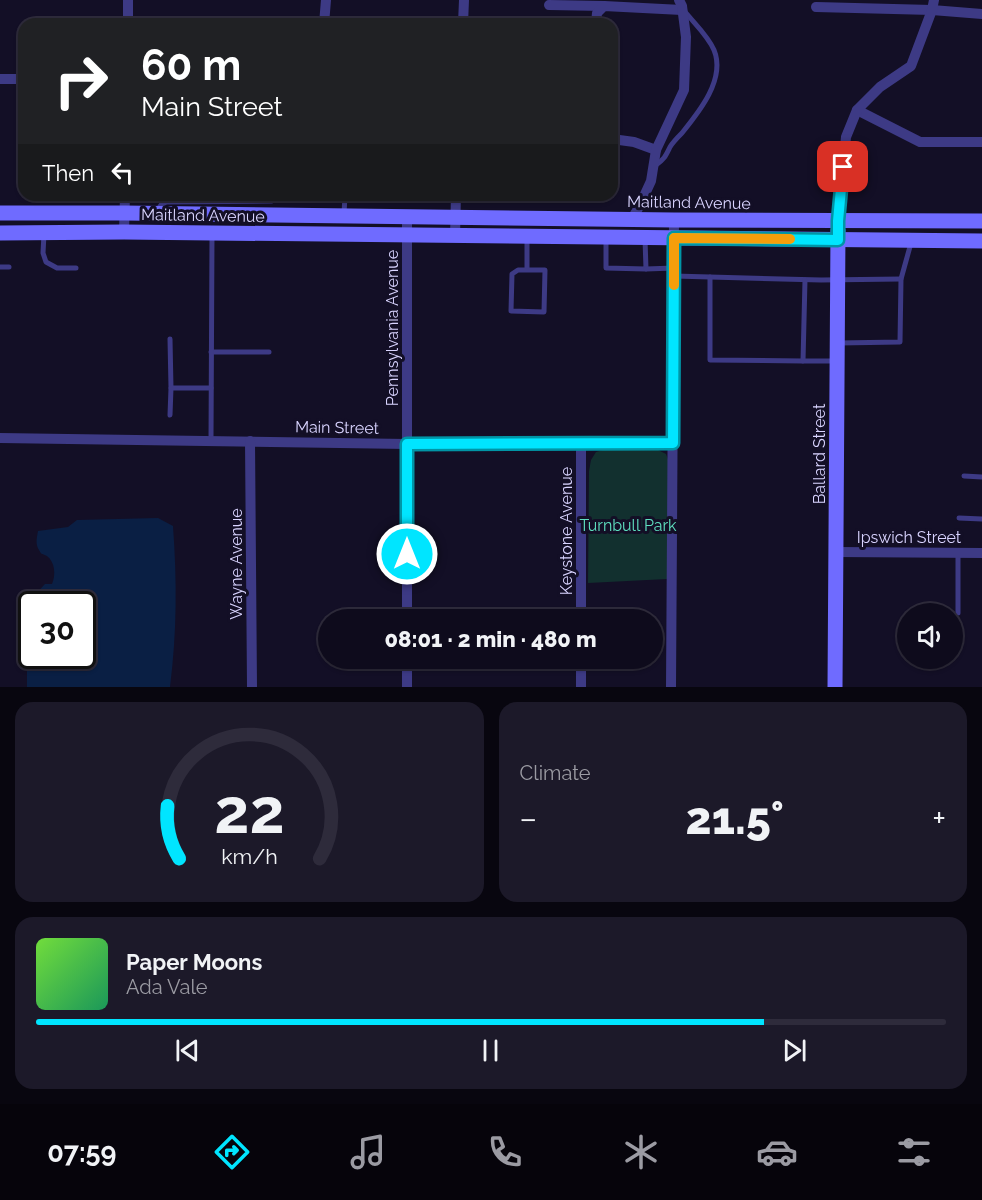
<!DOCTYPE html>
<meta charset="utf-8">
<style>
:root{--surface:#0e0b1c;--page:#1c1929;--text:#f1f3f6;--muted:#9b9ba3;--line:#2e2b3b;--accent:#00e5ff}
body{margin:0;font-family:Raleway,sans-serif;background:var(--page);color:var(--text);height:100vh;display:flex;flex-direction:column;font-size:22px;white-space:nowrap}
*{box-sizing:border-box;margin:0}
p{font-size:20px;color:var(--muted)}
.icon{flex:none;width:33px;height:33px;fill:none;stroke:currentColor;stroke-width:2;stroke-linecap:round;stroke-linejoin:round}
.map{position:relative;height:687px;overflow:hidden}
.sheet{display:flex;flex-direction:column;gap:15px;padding:15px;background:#08060f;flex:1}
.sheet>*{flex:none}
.hud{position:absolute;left:18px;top:18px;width:600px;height:183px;border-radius:18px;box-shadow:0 2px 4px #0004,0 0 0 2px var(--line);background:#202124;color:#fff;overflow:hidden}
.fabs{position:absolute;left:897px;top:603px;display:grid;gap:12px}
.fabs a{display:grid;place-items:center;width:66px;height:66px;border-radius:50%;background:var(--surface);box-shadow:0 2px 4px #0004,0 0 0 2px var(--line);font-size:30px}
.speed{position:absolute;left:18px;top:591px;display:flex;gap:12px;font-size:30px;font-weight:700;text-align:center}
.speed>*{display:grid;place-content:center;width:78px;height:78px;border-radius:50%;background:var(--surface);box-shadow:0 2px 4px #0004,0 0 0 2px var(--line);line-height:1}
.speed .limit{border:3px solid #111;border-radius:9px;background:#fff;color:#111}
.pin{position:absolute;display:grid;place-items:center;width:51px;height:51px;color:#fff;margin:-26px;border-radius:12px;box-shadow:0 3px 9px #0006}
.me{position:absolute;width:66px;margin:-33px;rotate:0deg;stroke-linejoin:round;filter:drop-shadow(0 0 4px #0008)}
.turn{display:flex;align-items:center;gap:21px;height:126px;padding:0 24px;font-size:27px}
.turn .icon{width:78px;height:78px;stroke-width:2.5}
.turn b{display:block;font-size:42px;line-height:51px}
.then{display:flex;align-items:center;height:57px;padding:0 24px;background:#0003;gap:12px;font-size:22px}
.big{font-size:45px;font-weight:800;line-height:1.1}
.sheet .widget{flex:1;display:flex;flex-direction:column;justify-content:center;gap:9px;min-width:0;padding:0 21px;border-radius:18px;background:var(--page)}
.sheet .dial{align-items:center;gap:0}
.dial svg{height:156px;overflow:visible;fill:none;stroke:var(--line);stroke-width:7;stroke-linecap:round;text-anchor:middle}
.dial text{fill:var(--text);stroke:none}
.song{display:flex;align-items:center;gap:18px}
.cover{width:72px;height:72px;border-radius:9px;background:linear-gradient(135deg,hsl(100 70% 55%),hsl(150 70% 35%))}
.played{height:6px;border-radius:3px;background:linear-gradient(90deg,var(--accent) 80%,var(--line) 80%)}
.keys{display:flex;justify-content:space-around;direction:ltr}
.heat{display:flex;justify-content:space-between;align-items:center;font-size:33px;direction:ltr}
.sheet .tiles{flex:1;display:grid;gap:15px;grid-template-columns:1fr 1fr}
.widget:last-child{grid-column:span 2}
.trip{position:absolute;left:318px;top:609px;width:345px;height:60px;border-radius:30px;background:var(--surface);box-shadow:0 2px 4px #0004,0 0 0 2px var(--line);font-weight:800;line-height:60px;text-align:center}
.menu{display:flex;height:96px;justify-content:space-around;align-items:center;background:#06040b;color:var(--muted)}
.menu .icon{width:42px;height:42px}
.menu .selected{color:var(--accent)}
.menu b{font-size:27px;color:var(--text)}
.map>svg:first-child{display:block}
</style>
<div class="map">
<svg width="982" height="687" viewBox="0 0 982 687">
<rect width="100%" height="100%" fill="#130f26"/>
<path fill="#12302f" d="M654,448L666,454L669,462L667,579L588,583L589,471L591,460L596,452L606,449Z"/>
<path fill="#0a1f44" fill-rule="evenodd" d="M158,518L173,526C177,581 177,632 170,687H27V593L32,598L45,584H52C56,575 55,562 47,556C42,553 42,556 39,550C35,544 37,537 38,531L68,527L77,520ZM32,604H82V656H32Z"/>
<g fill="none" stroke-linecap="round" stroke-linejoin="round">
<g stroke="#3d3a85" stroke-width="5">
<path d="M656,165C665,158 665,157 670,147C673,142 678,137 682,133C699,112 726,79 714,50C708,36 695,24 686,13"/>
<path d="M157,211L161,205L166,202L272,201"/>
<path d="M344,214L345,195"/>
<path d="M44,234L43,253L46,262L57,268H76"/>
<path d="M527,238V270H518L512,274L511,311L544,312L545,270H527"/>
<path d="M606,239V268L646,269L645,239"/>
<path d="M0,267H9"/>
<path d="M646,269L674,268"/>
<path d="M674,276L821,280L901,279"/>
<path d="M710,277V360L803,361L805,280"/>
<path d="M170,339L171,388"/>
<path d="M839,343L900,342L901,279L911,243"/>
<path d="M211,352H269"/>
<path d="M803,361H835"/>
<path d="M170,415L171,388H211"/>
<path d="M211,440L212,235"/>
<path d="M964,476L982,477"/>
<path d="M959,518L982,519"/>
<path d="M958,613V553"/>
</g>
<g stroke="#3d3a85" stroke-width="10">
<path d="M549,5L604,6"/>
<path d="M816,7L932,10L982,14"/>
<path d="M128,24V0"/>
<path d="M324,24L326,0"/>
<path d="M463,24L464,0"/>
<path d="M596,24L597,13L604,6L682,10"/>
<path d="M0,79H24"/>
<path d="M857,110L920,142H982"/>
<path d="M612,139L634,142L656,150"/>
<path d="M632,219L640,205L651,181L656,150L684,90L686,37L682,6L679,0"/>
<path d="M838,221L846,137L857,110L880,87L911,66L932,10L934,0"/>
<path d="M124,232L125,195"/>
<path d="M455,236L456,195"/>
<path d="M0,438L407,444L673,443"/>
<path d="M250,441L252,687"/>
<path d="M836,552L982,553"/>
<path d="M407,620V216"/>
<path d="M581,620V443"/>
<path d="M407,687V658"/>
<path d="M581,687V658"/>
<path d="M671,687L674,220"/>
</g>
<g stroke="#6f6bff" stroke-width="15">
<path d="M0,213H125L674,220L982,221"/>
<path d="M0,233L124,232L982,241"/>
<path d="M835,687L838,230"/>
</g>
</g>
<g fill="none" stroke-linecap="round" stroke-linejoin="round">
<g stroke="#0095a6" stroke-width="15">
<path id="route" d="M407,554V444L673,443L674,238L838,240V221L843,167"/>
</g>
<use href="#route" stroke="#00e5ff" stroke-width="10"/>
<path stroke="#f59e0b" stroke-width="10" d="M674,285V238L790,239"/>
</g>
<g text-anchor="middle" stroke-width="6" stroke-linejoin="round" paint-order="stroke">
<g font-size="16" fill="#d9d4ff" stroke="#130f26">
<text transform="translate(689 202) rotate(1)" y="6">Maitland Avenue</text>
<text transform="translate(203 215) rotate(1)" y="6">Maitland Avenue</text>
<text transform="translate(392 328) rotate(-90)" y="6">Pennsylvania Avenue</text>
<text transform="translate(337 427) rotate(1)" y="6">Main Street</text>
<text transform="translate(819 454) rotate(-90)" y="6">Ballard Street</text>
<text transform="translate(566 531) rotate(-90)" y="6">Keystone Avenue</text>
<text x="909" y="543">Ipswich Street</text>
<text transform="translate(236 564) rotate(-90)" y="6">Wayne Avenue</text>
</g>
<g font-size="16" fill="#5fe0c0" stroke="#130f26">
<text x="628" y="531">Turnbull Park</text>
</g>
</g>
</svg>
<div class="fabs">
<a><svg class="icon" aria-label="sound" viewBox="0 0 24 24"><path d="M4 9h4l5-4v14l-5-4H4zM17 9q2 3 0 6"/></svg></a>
</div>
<div class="speed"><div class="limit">30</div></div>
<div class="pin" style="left:843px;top:167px;background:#d93025"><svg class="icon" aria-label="arrive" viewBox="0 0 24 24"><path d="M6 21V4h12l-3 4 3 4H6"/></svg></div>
<svg class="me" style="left:407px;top:554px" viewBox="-20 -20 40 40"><circle r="17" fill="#00e5ff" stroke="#fff" stroke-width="3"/><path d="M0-11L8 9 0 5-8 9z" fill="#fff"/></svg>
<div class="trip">08:01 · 2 min · 480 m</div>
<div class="hud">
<div class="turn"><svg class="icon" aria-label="right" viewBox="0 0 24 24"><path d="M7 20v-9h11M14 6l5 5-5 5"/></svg><div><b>60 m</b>Main Street</div></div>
<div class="then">Then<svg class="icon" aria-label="left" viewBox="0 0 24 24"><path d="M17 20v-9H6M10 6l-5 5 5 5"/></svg></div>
</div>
</div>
<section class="sheet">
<div class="tiles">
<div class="widget dial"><svg viewBox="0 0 100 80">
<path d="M14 69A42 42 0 1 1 86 69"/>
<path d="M14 69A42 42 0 0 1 8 42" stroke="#00e5ff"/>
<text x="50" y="56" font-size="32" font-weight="700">22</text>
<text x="50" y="72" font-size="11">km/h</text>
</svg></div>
<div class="widget"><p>Climate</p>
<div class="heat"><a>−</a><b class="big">21.5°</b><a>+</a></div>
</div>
<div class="widget">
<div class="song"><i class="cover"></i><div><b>Paper Moons</b><p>Ada Vale</p></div></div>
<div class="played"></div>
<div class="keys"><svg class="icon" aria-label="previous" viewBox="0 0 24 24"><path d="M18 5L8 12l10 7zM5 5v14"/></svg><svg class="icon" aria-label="pause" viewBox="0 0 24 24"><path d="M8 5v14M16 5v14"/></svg><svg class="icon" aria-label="next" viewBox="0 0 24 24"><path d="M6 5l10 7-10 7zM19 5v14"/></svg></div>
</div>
</div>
</section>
<nav class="menu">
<b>07:59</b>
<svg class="icon selected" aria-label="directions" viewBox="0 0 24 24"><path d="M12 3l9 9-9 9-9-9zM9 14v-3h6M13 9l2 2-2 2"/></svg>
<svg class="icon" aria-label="music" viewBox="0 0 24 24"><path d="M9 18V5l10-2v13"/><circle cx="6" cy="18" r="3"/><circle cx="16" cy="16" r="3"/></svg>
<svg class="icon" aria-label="phone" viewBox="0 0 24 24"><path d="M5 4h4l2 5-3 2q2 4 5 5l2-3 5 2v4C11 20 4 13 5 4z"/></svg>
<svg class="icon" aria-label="climate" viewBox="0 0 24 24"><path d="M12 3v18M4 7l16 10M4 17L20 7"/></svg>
<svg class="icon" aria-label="car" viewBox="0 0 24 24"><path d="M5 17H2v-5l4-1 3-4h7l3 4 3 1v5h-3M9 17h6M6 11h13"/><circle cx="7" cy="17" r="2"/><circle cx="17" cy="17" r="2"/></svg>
<svg class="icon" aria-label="filters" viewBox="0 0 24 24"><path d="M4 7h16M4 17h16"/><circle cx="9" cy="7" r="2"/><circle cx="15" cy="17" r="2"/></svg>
</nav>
